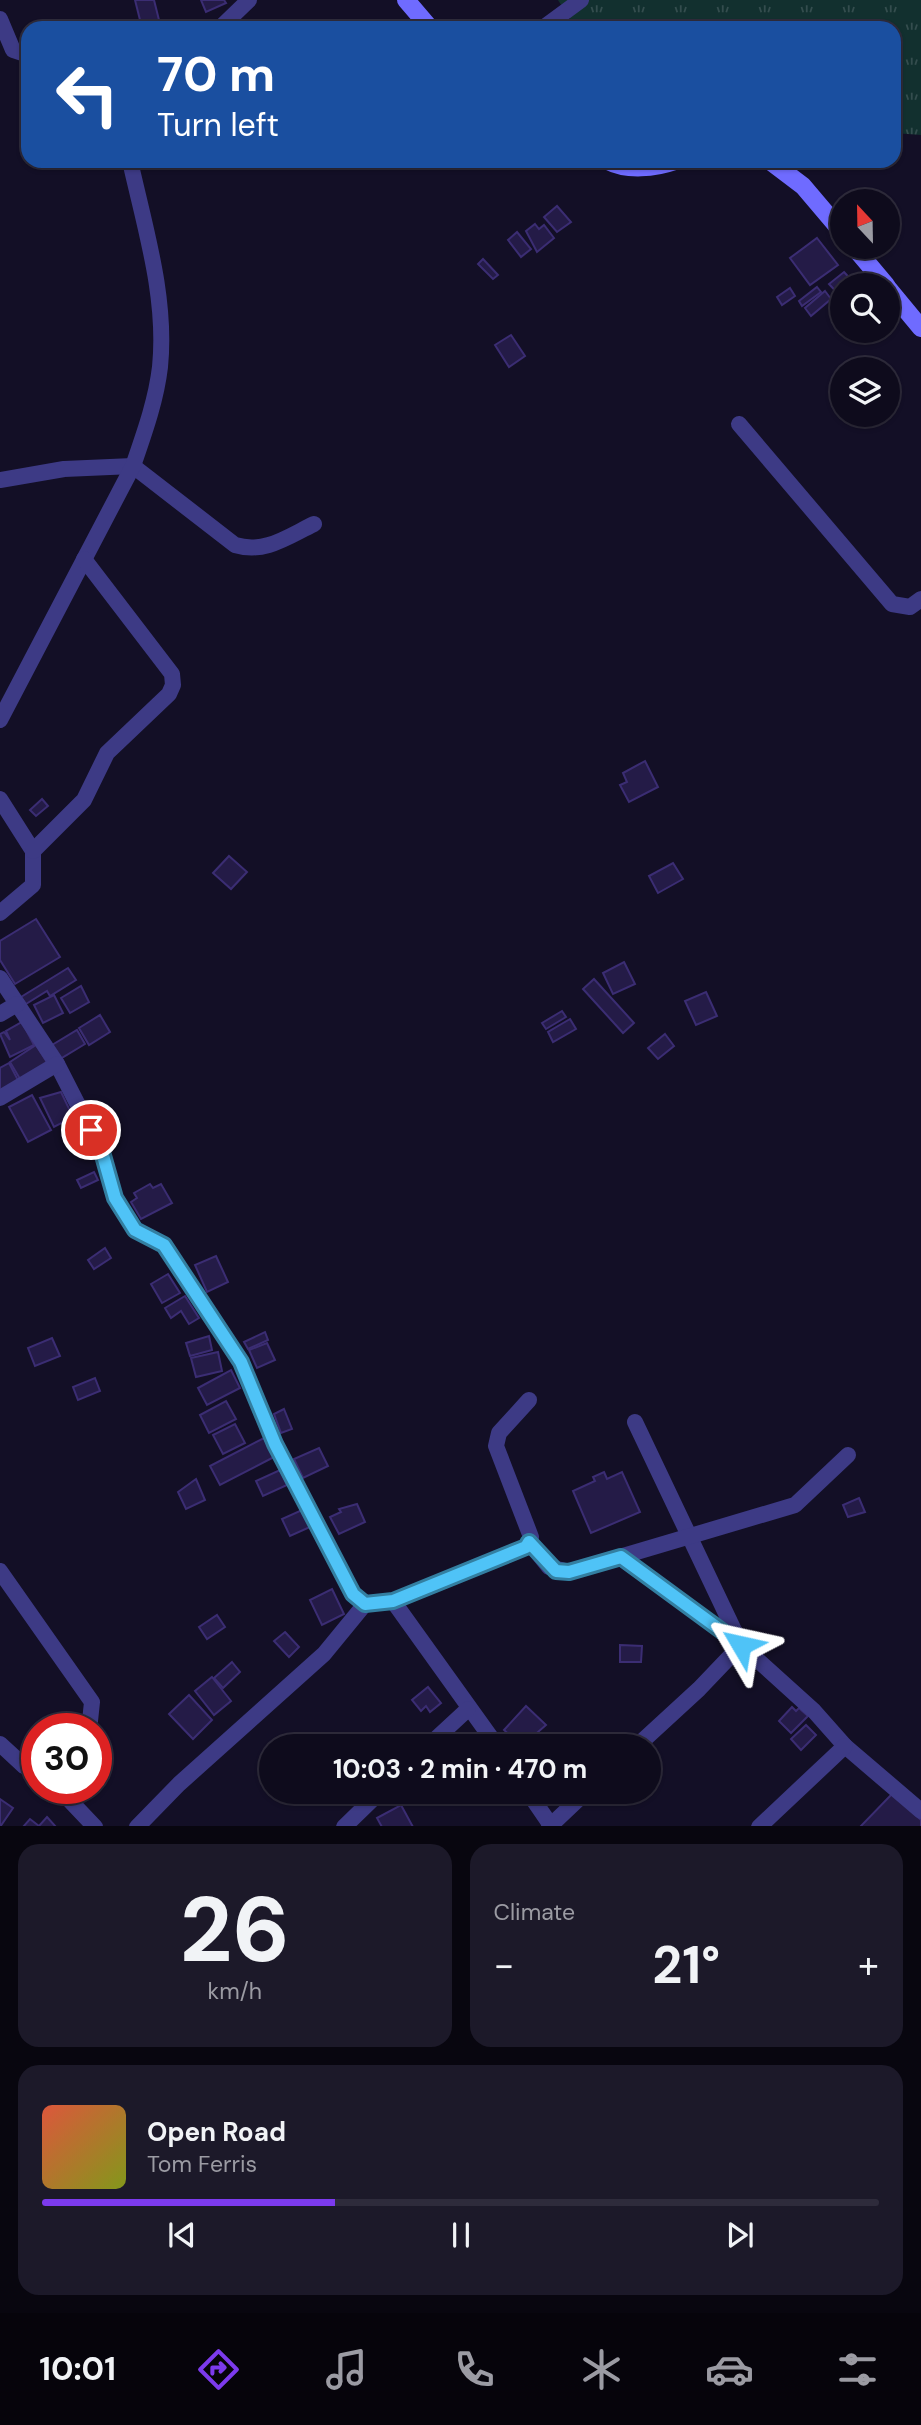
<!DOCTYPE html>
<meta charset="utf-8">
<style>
:root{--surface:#0e0b1c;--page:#1c1929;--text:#f1f3f6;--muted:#9b9ba3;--line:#2e2b3b;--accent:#7c3aed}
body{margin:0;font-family:"DM Sans",sans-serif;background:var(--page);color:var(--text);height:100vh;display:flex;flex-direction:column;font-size:26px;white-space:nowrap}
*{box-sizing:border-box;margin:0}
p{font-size:23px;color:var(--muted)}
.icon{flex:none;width:38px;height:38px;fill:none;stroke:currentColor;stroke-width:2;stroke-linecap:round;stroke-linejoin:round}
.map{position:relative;height:1826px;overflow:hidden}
.details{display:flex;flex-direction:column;gap:18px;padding:18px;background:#08060f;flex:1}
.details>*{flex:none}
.top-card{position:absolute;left:21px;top:21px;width:880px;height:147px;border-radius:21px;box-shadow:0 2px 5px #0004,0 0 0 2px var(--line);background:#1a4fa0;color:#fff;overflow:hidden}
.needle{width:46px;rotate:338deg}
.controls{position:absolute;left:830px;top:189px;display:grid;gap:14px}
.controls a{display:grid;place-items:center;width:70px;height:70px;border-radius:50%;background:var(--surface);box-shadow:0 2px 5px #0004,0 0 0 2px var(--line);font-size:35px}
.speed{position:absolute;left:21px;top:1713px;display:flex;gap:14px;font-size:35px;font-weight:700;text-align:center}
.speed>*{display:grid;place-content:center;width:91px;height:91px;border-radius:50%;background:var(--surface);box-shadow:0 2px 5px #0004,0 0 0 2px var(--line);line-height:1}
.speed .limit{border:10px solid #d22;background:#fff;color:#111}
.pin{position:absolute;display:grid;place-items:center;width:60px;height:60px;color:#fff;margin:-30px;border:4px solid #fff;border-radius:50%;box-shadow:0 2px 7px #0007}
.me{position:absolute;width:77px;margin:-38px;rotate:306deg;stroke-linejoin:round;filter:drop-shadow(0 0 5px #0008)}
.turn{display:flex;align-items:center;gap:24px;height:147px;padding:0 21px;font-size:32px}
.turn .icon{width:91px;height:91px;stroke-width:2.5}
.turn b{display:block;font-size:49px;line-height:60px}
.big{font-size:52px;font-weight:700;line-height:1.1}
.details .widget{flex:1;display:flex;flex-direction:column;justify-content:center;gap:10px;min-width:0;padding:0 24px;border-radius:21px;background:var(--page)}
.details .dial{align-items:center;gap:0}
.dial b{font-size:91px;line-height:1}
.song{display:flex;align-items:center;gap:21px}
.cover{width:84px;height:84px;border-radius:10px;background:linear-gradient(135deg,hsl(10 70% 55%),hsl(70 70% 35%))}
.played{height:7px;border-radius:4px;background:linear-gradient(90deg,var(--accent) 35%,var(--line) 35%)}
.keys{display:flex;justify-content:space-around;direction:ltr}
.heat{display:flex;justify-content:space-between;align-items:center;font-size:38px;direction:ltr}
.details .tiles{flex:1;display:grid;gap:18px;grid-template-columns:1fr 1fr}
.widget:last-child{grid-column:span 2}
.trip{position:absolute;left:259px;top:1734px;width:402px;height:70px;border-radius:35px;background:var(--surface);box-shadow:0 2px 5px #0004,0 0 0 2px var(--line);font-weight:700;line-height:70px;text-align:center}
.dock{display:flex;height:112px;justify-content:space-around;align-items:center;background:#06040b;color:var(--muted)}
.dock .icon{width:49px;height:49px}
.dock .active{color:var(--accent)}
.dock b{font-size:32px;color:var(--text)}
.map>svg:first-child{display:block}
</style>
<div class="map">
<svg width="921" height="1827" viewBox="0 0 921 1827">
<defs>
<pattern id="grass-tufts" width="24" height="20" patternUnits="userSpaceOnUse" patternTransform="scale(1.75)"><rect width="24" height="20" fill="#12302f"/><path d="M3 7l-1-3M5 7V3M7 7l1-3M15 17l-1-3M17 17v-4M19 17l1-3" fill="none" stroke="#344d4e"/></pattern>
</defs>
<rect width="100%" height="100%" fill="#130f26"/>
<path fill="url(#grass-tufts)" d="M558,0H921V135L894,133V28H576Z"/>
<g fill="#241b47" stroke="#3b2d73" stroke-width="2">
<path d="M135,0H154L161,28H142Z"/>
<path d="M201,0H224L226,3L206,12Z"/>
<path d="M557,206L571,222L557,232L544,217Z"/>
<path d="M535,224L539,229L544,225L554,238L537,252L526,231Z"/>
<path d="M517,232L531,249L521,257L508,240Z"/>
<path d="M817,238L838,265L810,285L790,258Z"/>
<path d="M483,259L498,275L493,279L478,264Z"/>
<path d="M844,272L856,285H842V298L829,284Z"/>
<path d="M817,287L821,292L802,306L799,301Z"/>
<path d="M790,288L795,296L782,305L777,297Z"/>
<path d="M825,291L831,299L811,316L805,308Z"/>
<path d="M511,335L525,356L509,367L495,345Z"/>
<path d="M645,761L658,787L629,802L620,785L627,782L623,773Z"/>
<path d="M42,799L48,806L36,816L30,810Z"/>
<path d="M229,856L247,872L231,889L213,873Z"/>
<path d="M673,863L683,879L658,893L649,876Z"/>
<path d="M36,919L60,957L15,984L0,960V941Z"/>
<path d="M624,962L635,984L613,994L603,973Z"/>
<path d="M68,968L76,980L50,996L47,991L26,1004L21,997Z"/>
<path d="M594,979L634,1023L623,1033L583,989Z"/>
<path d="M81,986L89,1002L70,1013L61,998Z"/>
<path d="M706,992L717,1016L696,1025L685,1001Z"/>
<path d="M54,995L63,1013L43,1023L34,1005Z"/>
<path d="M562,1011L566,1017L546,1029L542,1023Z"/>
<path d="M100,1015L110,1032L89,1045L79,1028Z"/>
<path d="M570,1019L576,1029L553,1042L548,1032Z"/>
<path d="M22,1022L34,1045L10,1057L0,1034L4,1032L10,1040L6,1031Z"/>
<path d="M77,1030L85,1044L60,1059L52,1045Z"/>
<path d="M665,1034L674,1046L658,1059L648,1048Z"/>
<path d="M36,1045L50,1067L23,1084L10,1062Z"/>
<path d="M9,1063L20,1084L0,1094V1068Z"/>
<path d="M61,1092L73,1117L54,1127L40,1098Z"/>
<path d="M32,1095L51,1130L28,1142L9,1107Z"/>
<path d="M94,1172L98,1180L81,1188L77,1180Z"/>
<path d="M150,1184L153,1188L161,1184L172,1203L141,1219L131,1202L137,1198L134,1193Z"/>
<path d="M105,1248L111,1258L94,1269L88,1260Z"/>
<path d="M216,1256L228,1282L207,1292L195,1265Z"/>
<path d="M168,1274L180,1293L162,1303L151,1284Z"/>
<path d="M185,1296L199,1318L189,1324L181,1311L171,1318L165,1308Z"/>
<path d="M265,1332L268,1340L248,1349L244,1342Z"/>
<path d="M209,1336L212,1350L190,1356L186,1343Z"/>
<path d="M52,1338L60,1356L35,1366L28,1348Z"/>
<path d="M267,1343L275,1360L257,1368L249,1350Z"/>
<path d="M218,1352L222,1371L196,1377L191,1358Z"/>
<path d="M231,1370L240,1388L207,1405L198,1388Z"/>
<path d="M95,1378L100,1391L78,1400L73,1387Z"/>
<path d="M226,1401L236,1419L209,1433L200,1415Z"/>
<path d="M284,1409L292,1429L281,1433L274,1414Z"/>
<path d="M235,1424L245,1443L223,1454L213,1435Z"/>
<path d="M264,1438L274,1457L220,1485L210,1466Z"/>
<path d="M319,1448L328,1466L303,1478L294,1459Z"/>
<path d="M280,1470L287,1485L263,1496L256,1481Z"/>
<path d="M604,1472L607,1479L622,1472L640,1512L591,1533L573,1491L595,1481L593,1477Z"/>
<path d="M196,1479L205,1500L186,1509L178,1492Z"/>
<path d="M859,1498L865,1512L848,1517L843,1505Z"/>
<path d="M357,1504L365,1522L339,1534L330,1517L341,1512L339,1509Z"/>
<path d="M302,1510L310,1527L290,1536L282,1519Z"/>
<path d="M332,1589L344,1614L322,1625L310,1600Z"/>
<path d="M217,1615L225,1627L207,1639L199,1627Z"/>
<path d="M285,1632L299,1647L289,1657L274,1641Z"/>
<path d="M620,1645L642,1646L641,1662H620Z"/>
<path d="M232,1662L240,1672L223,1688L214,1678Z"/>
<path d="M212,1677L231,1701L214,1715L195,1691Z"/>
<path d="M428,1687L441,1703L430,1712L426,1706L421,1711L412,1700Z"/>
<path d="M189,1695L212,1720L193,1739L169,1714Z"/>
<path d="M526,1706L546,1725L522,1746L504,1730Z"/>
<path d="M792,1707L796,1711L799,1708L808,1716L791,1733L779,1721Z"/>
<path d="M806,1725L816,1735L801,1750L791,1739Z"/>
<path d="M893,1793L921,1820V1827H860Z"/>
<path d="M0,1799L13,1808L0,1827Z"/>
<path d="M401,1805L413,1827H382L377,1818Z"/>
<path d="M47,1817L56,1827H23L30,1819L39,1826Z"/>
</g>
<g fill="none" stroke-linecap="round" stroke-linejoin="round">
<g stroke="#3d3a85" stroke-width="16">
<path d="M0,19L13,50L28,55"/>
<path d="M220,28L249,0"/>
<path d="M543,28L581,0"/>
<path d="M739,424L892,604L910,607L921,599"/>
<path d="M0,480L64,469L133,466L235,545C265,554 287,537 314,524"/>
<path d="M0,720L133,466C144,434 156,401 160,367C167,298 145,228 130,161"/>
<path d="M0,799L33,851V885L0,913"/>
<path d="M33,851L84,800L107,753L169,694L173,685L172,674L84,559"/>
<path d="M0,978L57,1064L102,1152L115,1198L135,1230L164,1245L241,1362L275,1444L353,1594L365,1604L393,1601L497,1746"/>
<path d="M0,1014L17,1004"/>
<path d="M0,1098L57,1064"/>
<path d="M635,1422L741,1645L699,1689L637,1746"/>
<path d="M529,1542L549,1567L569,1572L795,1505L848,1455"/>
<path d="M620,1557L741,1645L814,1711L845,1746L921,1811"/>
<path d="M0,1571L92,1702L90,1721L81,1729"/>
<path d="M393,1601L526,1547L531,1537L496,1446L499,1433L529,1400"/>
<path d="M0,1744L24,1766L37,1773"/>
<path d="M428,1746L468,1709"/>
<path d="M58,1788L95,1827"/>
<path d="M528,1792L552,1827"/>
<path d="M137,1827L179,1784L324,1654L365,1604"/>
<path d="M344,1827L380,1792"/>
<path d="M549,1827L586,1792"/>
<path d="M759,1827L845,1746"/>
</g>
<g stroke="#6f6bff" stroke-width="18">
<path d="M406,0L430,28"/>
<path d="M608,161C627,171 655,168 675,161"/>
<path d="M770,161L803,186L842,232"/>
<path d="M854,247L886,285"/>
<path d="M887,287L921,328"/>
</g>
</g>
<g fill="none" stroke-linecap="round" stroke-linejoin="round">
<g stroke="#337fa1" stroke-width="18">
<path id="route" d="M91,1130L102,1152L115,1198L135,1230L164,1245L241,1362L275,1444L353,1594L365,1604L393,1601L526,1547L529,1542L556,1571L569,1572L621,1557L741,1645"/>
</g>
<use href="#route" stroke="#4fc3f7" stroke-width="12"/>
</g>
</svg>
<div class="controls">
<a><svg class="needle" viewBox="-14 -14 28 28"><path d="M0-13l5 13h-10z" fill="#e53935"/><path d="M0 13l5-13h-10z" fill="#9b9ba3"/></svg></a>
<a><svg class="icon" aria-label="search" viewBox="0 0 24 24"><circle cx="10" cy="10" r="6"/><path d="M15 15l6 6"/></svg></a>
<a><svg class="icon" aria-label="layers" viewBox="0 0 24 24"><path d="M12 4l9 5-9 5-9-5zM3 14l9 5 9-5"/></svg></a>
</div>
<div class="speed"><div class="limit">30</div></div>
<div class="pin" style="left:91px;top:1130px;background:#d93025"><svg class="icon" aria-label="arrive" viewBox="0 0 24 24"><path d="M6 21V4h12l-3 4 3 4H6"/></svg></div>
<svg class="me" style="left:741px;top:1645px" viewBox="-20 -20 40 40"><path d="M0-17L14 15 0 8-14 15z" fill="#4fc3f7" stroke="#fff" stroke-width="4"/></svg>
<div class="trip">10:03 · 2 min · 470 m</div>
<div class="top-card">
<div class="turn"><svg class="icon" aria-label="left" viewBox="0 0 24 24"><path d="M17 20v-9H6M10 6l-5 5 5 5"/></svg><div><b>70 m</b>Turn left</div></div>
</div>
</div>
<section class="details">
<div class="tiles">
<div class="widget dial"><b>26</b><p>km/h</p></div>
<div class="widget"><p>Climate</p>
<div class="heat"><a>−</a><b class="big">21°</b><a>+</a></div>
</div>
<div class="widget">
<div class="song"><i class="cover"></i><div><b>Open Road</b><p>Tom Ferris</p></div></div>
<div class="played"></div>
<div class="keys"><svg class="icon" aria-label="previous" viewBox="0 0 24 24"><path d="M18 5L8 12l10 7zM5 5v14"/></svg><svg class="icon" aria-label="pause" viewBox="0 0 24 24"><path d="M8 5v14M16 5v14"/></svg><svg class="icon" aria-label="next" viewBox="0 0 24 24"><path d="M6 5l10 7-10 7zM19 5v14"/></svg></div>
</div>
</div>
</section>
<nav class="dock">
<b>10:01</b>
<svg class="icon active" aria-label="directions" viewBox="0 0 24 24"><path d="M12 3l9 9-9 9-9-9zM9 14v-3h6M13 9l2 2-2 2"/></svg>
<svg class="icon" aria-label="music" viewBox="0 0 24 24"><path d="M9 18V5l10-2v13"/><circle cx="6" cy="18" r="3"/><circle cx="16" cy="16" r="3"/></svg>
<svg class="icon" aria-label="phone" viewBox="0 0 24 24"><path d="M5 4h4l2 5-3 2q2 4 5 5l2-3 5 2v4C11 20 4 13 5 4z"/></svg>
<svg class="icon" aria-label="climate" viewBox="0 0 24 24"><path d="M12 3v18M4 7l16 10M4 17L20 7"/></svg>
<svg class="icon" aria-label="car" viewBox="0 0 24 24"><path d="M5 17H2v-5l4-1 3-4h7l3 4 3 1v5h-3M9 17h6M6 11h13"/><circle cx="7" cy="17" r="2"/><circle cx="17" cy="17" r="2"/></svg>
<svg class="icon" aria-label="filters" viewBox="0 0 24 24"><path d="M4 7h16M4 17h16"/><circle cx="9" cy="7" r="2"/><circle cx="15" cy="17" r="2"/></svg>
</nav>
